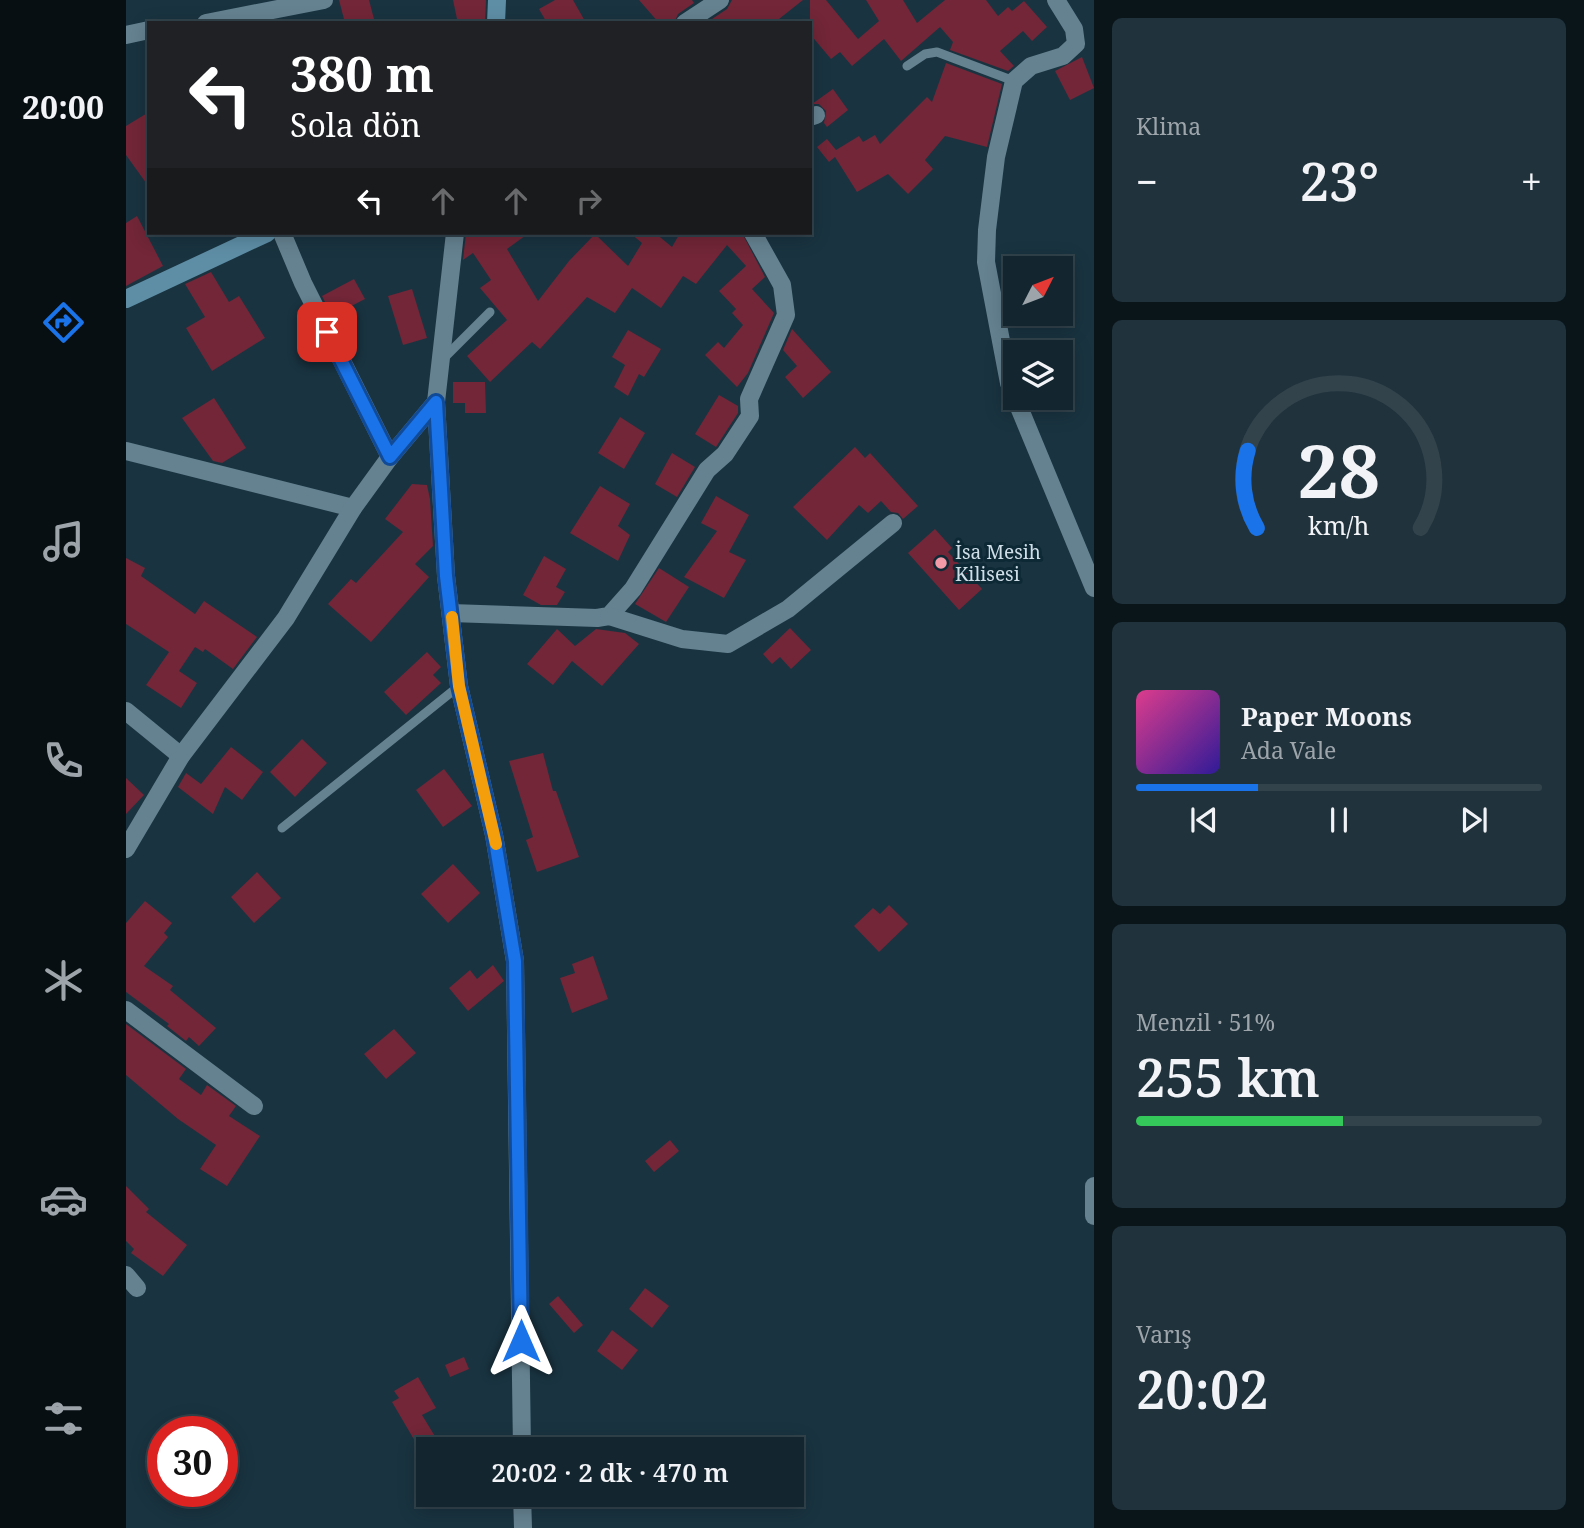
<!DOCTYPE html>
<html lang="tr">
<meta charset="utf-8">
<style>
:root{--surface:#132630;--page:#20323c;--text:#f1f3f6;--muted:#9da5ab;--line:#32434c;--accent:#1a73e8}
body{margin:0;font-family:"Noto Serif",serif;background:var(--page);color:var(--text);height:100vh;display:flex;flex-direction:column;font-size:26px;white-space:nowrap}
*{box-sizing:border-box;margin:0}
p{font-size:23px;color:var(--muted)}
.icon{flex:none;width:38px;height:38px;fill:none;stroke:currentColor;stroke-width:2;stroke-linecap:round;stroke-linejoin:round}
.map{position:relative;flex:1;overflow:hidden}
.sheet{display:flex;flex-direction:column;gap:18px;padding:18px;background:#0a151a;width:490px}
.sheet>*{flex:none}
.guide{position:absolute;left:21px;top:21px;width:665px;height:214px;border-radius:0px;box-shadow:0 4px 18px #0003,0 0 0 2px var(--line);background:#202124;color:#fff;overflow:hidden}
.needle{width:46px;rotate:48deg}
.buttons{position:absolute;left:877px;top:256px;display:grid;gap:14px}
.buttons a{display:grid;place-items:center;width:70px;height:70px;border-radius:0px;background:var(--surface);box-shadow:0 4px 18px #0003,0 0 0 2px var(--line);font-size:35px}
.speed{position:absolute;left:21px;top:1416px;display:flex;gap:14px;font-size:35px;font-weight:700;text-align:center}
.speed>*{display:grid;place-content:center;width:91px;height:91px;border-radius:50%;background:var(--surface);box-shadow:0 4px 18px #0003,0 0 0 2px var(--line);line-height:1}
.speed .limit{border:10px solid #d22;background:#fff;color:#111}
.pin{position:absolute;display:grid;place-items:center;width:60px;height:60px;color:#fff;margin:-30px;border-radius:14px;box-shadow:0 4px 10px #0006}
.me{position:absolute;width:77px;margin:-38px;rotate:0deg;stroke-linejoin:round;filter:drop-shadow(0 0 5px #0008)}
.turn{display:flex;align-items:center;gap:24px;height:147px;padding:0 28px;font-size:32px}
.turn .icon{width:91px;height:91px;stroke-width:2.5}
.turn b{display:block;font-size:49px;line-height:60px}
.lanes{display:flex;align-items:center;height:66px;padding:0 28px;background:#0003;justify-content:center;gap:35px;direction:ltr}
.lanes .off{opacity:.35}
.big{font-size:52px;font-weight:600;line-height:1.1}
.sheet .tile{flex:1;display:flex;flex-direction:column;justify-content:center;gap:10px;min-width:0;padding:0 24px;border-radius:10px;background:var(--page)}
.sheet .dial{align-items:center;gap:0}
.dial svg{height:182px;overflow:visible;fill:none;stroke:var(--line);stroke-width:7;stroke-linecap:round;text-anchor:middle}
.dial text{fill:var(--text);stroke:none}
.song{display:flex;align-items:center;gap:21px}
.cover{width:84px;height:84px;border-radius:10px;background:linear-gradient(135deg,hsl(330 70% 55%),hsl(250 70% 35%))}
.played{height:7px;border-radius:4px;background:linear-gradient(90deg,var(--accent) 30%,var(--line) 30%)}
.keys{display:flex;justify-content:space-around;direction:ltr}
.heat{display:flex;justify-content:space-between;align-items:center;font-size:38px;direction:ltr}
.charge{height:10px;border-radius:5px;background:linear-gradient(90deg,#34c759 51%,var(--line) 0)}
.trip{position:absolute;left:290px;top:1437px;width:388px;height:70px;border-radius:0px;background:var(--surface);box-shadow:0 4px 18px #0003,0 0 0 2px var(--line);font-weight:600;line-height:70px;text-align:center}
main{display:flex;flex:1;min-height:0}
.menu{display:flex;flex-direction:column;width:126px;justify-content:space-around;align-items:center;background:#080f13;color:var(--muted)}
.menu .icon{width:49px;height:49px}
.menu .active{color:var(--accent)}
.menu b{font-size:32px;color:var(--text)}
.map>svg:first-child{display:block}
</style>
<main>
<nav class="menu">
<b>20:00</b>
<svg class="icon active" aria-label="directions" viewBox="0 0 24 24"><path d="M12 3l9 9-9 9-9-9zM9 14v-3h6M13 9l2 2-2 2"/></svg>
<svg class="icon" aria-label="music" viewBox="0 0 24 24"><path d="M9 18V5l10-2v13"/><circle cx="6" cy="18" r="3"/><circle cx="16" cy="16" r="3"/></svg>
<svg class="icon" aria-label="phone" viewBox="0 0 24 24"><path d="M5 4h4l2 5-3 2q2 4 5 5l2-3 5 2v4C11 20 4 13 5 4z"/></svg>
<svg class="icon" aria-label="climate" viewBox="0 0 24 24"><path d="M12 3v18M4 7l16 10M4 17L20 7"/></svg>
<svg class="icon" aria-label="car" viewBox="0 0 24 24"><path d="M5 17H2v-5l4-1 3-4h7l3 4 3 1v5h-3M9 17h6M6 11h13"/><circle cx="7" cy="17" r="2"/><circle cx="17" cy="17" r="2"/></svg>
<svg class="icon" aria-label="filters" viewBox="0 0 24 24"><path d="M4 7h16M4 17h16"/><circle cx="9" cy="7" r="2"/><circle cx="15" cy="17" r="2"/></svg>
</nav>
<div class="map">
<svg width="968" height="1528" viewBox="0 0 968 1528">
<rect width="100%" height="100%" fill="#193340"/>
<g fill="#722637">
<path d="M213,0H243L249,23H219Z"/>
<path d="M327,0H360L359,23L331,19Z"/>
<path d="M429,0H447L460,23H421L413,9Z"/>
<path d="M513,0H566L568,3L552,14L548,23H533Z"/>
<path d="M606,0H677L648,23H580L601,9Z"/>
<path d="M684,0H700L732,39L753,21L740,0H777L791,23L819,0H860L872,16L882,7L886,11L898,1L921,27L906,41L897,31L874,51L888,66L882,71L824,50L827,42L814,27L775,61L758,39L726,66L714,52L705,59L684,34Z"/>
<path d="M956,57L968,88L944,100L929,71Z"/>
<path d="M820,63L876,84L861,147L819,136L799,160L807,169L782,194L762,174L731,192L709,157L703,162L691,147L701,139L710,150L733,136L737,142L749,135L754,144L801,97L806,102Z"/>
<path d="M707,89L722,110L701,127L698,123L700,111L693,104H686Z"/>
<path d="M23,112V187L0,155V126Z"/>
<path d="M11,216L37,266L0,286V223Z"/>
<path d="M340,233H403L381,249L412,301L443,261L469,234L502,266L516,243L504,233H529L546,247L554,233H616L639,277L626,289L648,313L622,373L611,387L579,355L592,342L598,348L617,325L606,313L610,309L593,291L620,266L601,245L570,284L557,276L535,308L506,288L489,313L461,297L414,349L406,342L364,382L341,356L381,320L354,288L365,280L347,253L337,260Z"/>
<path d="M85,272L103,302L113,296L139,338L86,371L60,328L79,317L59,284Z"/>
<path d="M228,279L239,299L206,316L196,296Z"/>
<path d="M286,289L301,338L277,345L262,296Z"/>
<path d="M666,329L705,372L677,398L659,377L671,366L657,350Z"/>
<path d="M502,330L535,349L518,377L513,374L502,396L488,387L499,365L486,357Z"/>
<path d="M327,382H359L360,413H339V403H327Z"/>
<path d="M593,395L612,406V413L590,447L569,434Z"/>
<path d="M88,398L120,448L96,463L87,461L56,418Z"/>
<path d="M494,417L519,433L498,469L472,453Z"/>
<path d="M729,447L739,458L744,453L792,506L777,519L772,513L765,512L755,501L742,513L733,505L701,540L667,507Z"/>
<path d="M546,453L569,467L551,497L529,484Z"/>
<path d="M286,484L301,485L304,499L307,546L289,564L303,577L245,642L202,604L225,579L230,583L277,532L259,519Z"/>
<path d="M474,486L504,504L492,526L504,535L492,561L444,533Z"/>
<path d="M590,496L623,515L603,552L620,560L598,598L558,577L591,531L575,523Z"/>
<path d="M809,529L826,548L822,552L856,589L833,610L782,553Z"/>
<path d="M418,556L440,569L430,587L439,592L431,605H415L397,595Z"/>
<path d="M0,558L19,568L15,576L69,614L78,601L131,637L107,669L79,649L77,652L69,647L53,671L71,683L55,708L20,685L43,652L0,624Z"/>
<path d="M533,568L563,587L540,622L509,604Z"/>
<path d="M664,628L685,650L665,669L654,657L646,664L637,654Z"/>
<path d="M431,629L449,646L470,629L499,633L513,644L476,686L446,661L427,685L401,664Z"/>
<path d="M301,652L315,667L307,675L315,683L280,715L258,692Z"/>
<path d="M176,739L201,763L169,797L144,772Z"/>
<path d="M105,747L137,772L116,800L99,787L87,814L52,787L60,773L75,784Z"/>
<path d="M417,753L427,791H430L453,857L411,872L400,840L407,837L383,761Z"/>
<path d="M318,769L346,806L317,827L290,790Z"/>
<path d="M0,778L18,795L0,814Z"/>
<path d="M327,864L354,893L322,923L295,894Z"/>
<path d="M131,872L155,898L128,923L105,897Z"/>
<path d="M19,901L46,923L38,933L42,937L18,966L47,986L44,990L90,1028L73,1046L63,1037L60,1041L41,1026L43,1024L0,992V923Z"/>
<path d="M763,905L782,924L753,952L728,926L747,908L754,914Z"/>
<path d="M467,956L482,999L446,1013L434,978L449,973L446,964Z"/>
<path d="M367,965L378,981L342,1011L323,988L344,970L351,979Z"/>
<path d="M0,1024L60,1069L53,1079L75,1095L81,1085L110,1106L103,1116L134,1136L101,1186L74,1169L90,1145L52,1119L0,1075Z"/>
<path d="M268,1029L290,1053L260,1079L238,1054Z"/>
<path d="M544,1140L553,1151L528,1172L519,1161Z"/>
<path d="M0,1186L23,1209L20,1212L61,1245L37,1276L5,1253L8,1249L0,1241Z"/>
<path d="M519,1288L543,1306L526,1328L503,1309Z"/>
<path d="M432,1296L457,1325L448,1333L423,1304Z"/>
<path d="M486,1330L512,1350L496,1370L471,1351Z"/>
<path d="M338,1357L343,1369L324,1377L319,1365Z"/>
<path d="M292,1377L310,1408L296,1415L310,1438L293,1448L266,1402L273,1398L268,1391Z"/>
</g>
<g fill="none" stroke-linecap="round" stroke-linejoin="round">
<g stroke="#658291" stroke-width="9">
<path d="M781,66L799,54L811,52L888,81"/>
<path d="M316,360L364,312"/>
<path d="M156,828L333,686"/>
</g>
<g stroke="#658291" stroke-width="18">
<path d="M930,0L948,29L950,44L937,56L905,66L888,81L870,157L861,230L860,262L883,383L968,588"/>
<path d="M80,23L198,0"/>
<path d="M559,23L594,0"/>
<path d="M0,35L23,30"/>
<path d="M684,117L690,115"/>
<path d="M156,233L177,283L264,457"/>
<path d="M329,233L310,402L320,576L333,686L368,835L389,961L396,1449"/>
<path d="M0,451L227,508"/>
<path d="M325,613L471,618L483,616L507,589L581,470L599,454L624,416L623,399L660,315L656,285L627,233"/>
<path d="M483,616L556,639L602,644L662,609L767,523"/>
<path d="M0,711L55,756"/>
<path d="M0,849L55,756L160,618L227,508L264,457L310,402"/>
<path d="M0,1010L128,1106"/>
<path d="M968,1186V1216"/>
<path d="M0,1275L11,1288"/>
<path d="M396,1494L397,1528"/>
</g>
<g stroke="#5e8ea6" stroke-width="18">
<path d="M370,23L371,0"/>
<path d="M0,299L141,233"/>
</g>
</g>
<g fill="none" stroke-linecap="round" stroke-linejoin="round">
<g stroke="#114b97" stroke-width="18">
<path id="route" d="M201,332L264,457L310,402L320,576L333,686L368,835L389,961L395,1341"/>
</g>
<use href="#route" stroke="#1a73e8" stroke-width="12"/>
<path stroke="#f59e0b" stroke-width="12" d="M326,617L333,686L370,844"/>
</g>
<circle fill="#f39aa8" stroke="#0e2936" stroke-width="2.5" cx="815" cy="563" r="7"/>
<g text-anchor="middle" stroke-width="6" stroke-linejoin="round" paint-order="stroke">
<g font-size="19" fill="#cfdee7" stroke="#0e2936" text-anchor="start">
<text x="829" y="559">İsa Mesih<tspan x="829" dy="22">Kilisesi</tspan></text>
</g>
</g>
</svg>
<div class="buttons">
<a><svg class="needle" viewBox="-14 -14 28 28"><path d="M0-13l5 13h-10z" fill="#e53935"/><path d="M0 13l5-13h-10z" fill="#9da5ab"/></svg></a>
<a><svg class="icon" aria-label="layers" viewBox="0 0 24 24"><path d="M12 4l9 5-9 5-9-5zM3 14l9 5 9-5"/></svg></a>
</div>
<div class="speed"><div class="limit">30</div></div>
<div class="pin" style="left:201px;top:332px;background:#d93025"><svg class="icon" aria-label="arrive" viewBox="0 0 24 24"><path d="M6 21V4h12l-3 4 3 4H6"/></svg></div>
<svg class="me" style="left:395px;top:1341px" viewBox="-20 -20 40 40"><path d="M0-17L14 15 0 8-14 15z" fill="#1a73e8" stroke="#fff" stroke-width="4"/></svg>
<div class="trip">20:02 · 2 dk · 470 m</div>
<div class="guide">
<div class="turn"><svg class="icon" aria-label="left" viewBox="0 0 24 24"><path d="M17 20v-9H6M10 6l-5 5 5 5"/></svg><div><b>380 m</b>Sola dön</div></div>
<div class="lanes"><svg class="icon" aria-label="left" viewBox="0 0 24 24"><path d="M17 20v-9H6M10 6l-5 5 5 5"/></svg><svg class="icon off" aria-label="ahead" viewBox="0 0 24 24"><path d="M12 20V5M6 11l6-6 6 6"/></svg><svg class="icon off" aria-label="ahead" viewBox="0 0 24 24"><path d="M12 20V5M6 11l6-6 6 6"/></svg><svg class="icon off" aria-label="right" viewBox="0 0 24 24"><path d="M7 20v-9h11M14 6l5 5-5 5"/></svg></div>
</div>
</div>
<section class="sheet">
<div class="tile"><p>Klima</p>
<div class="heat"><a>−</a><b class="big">23°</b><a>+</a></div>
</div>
<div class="tile dial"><svg viewBox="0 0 100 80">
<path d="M14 69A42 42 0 1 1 86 69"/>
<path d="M14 69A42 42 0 0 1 10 35" stroke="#1a73e8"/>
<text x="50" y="56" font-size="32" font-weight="700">28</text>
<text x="50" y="72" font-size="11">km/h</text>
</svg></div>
<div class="tile">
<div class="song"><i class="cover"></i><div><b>Paper Moons</b><p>Ada Vale</p></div></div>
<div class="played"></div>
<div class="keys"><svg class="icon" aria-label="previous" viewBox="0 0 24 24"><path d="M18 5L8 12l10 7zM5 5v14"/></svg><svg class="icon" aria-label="pause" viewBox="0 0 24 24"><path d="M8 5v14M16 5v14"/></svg><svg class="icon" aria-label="next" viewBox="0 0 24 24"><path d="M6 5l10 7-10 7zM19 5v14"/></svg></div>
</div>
<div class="tile"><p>Menzil · 51%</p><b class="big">255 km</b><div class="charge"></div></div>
<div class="tile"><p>Varış</p><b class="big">20:02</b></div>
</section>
</main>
